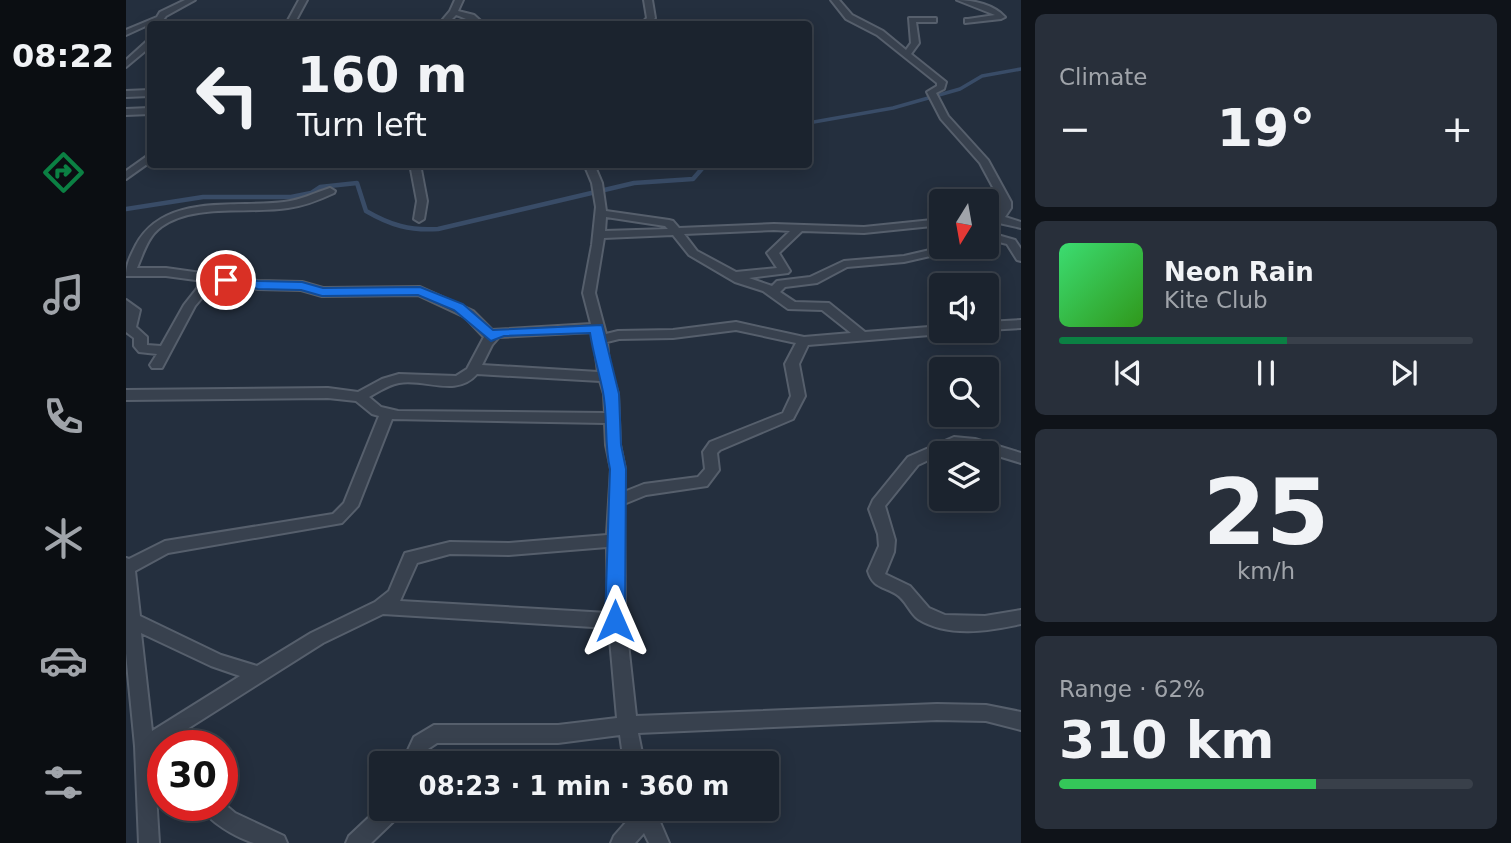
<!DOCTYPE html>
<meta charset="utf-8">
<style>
:root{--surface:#1b232e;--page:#282f3a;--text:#f1f3f6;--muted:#a0a4aa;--line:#39404a;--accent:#0b8043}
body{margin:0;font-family:"DejaVu Sans",sans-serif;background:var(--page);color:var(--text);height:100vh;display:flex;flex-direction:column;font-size:26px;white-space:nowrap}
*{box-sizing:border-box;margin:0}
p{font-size:23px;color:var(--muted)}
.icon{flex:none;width:38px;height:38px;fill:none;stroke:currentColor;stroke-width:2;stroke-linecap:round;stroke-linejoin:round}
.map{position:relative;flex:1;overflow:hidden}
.sheet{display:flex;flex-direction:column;gap:14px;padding:14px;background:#0f1319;width:490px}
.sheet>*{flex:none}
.hud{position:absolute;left:21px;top:21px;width:665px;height:147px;border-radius:7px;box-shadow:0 4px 18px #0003,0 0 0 2px var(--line);background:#1b232e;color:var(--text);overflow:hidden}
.needle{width:46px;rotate:191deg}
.controls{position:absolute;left:803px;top:189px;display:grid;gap:14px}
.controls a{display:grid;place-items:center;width:70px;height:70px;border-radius:7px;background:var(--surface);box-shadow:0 4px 18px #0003,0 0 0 2px var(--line);font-size:35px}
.speed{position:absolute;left:21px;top:730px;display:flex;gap:14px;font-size:35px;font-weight:700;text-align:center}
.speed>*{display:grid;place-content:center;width:91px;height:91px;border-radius:50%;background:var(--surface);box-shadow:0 4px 18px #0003,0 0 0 2px var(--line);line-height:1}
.speed .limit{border:10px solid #d22;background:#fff;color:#111}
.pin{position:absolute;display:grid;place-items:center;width:60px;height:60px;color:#fff;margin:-30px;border:4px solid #fff;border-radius:50%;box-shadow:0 2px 7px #0007}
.me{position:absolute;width:77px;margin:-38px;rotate:0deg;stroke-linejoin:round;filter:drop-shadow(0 0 5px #0008)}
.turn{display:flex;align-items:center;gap:24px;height:147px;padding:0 35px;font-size:32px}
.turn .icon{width:91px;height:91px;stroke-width:2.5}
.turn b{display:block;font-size:49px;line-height:60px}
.big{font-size:52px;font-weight:700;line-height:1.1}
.sheet .widget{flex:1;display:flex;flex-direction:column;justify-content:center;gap:10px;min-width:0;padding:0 24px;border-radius:10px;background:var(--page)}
.sheet .dial{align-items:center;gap:0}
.dial b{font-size:91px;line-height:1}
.song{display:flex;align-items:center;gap:21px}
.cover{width:84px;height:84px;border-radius:10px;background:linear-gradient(135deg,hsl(140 70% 55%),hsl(110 70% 35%))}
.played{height:7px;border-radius:4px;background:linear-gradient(90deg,var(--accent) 55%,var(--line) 55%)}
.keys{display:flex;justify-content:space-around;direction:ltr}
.heat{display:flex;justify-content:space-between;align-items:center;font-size:38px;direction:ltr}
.charge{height:10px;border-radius:5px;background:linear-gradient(90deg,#34c759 62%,var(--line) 0)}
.trip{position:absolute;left:243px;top:751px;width:410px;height:70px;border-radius:7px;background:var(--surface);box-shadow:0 4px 18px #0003,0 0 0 2px var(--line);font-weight:700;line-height:70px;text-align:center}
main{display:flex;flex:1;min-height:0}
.dock{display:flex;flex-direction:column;width:126px;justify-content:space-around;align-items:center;background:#0b0e12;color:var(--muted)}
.dock .icon{width:49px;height:49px}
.dock .active{color:var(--accent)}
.dock b{font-size:32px;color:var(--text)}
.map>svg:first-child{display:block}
</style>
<main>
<nav class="dock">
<b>08:22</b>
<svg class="icon active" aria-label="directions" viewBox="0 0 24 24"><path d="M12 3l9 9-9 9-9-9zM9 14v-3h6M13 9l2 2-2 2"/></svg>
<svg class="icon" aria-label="music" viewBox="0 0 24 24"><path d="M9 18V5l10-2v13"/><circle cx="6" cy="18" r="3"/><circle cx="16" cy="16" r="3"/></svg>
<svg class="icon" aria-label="phone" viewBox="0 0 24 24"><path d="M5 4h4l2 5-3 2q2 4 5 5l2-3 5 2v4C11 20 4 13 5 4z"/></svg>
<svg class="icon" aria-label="climate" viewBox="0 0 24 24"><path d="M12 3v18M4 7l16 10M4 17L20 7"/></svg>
<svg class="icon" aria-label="car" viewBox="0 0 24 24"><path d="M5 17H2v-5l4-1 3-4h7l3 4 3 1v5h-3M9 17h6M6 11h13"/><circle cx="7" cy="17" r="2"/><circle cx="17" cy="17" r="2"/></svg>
<svg class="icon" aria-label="filters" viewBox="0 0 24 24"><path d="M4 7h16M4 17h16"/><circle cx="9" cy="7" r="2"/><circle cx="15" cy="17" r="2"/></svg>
</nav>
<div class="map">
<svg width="895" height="843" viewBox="0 0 895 843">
<rect width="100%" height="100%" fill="#242f3e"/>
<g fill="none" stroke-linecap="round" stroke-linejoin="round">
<path stroke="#394c67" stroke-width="3.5" d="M682,123L767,108L834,89L856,76L895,69"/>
<path stroke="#394c67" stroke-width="4.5" d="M0,209L77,197H165L185,193L194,187L231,183L240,211C264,225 284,231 312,229L508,183L567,179L580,164"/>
<g stroke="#565f6c" stroke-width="4">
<g id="minor">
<path d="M59,0H69L40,16L34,24H24L0,35V30L31,17L34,12Z"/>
<path d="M173,0H181L168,24H160Z"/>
<path d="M329,0H337L332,11L348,15L358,24C348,24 340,18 330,15L321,24H313L324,11Z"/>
<path d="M518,0H526L529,18L523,24H515L521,18Z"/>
<path d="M705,0H713L726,15L757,31L780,50L785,43L783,18H810V22H790L793,43L785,54L820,82L818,89L810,93L822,116L862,160L885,202V208L879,217L895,222V228L873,223L861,228V221C869,216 875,211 875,202L854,163L815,119L801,92L811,86V83L751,35L720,19Z"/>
<path d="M831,0C848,0 868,5 879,17L875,19L839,23V19H842L869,15Z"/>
<path d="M21,41H24V47L0,67V60Z"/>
<path d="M24,90V96L0,97V91Z"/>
<path d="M24,108V114L0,115V109Z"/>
<path d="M24,154V162L0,179V171Z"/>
<path d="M284,164H294L301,201L298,219L293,222L288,219L291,201Z"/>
<path d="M458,164H468L476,183L480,211L543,220L547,221L553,228L648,224L738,227L816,219V225L738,233L676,231L653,253L664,271L662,273L623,278L646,286L651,281L684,277L718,261L778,256L817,247H837L835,249L778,262L721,267L691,283L659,287L654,292L669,302L703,303L739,332L816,326V331H822L816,334L682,345L673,364L679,396L667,419L594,450L591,453L593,470L581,486L520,495L498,504L499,616L510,716L811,704L860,705L895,712V730L860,721L811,720L512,733L518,763H498L494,735L432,743H311L302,749L296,763H276L288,737L308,725H432L491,718L483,628L257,614L197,643L28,750V759L37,761V779L29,778L33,843H13L9,746L0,653V558L3,559L39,541L207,514L218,503L253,416L246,414L230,401L202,398L0,400V390L202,388L232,392L256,379L273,374L330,376L341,369L358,337L339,317L292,295L196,296L175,290L132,289L89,282L69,306L36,368H26L24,365L31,354L13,352L8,346V338L0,332V300L14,310L10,327L21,337V345L35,346L58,305L77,281L40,276H0C0,264 5,255 10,245C38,193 108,208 158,202C175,200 188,193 204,188L209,191L208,193C193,200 178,206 162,208C123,214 67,203 35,227C22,236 17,254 11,268H40L132,281L176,282L197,288L294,287L347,311L366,330L465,324L457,293L466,245L470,207L466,183ZM480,217L539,226L542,229L479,231ZM648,230L664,231L641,253L651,268L610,272L571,251L558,234ZM547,235L563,255L609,282L637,291L662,309L696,310L725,333L678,337L610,322L547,330L492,331L480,334L469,293L478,238ZM610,330L670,343L659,364L665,396L657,413L584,442L577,452L579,469L572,477L518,484L498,492L499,469L494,445L492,394L483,364L481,342L493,339L547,338ZM467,332L472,372L356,365L366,345L373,337ZM351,374L474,381L478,394L479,413L272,411L255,407L243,397C252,392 262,385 273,383C299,378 330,398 351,374ZM266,419L479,423L480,445L485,469L481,535L383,543L324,542L279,553L263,591L249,602L185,633L131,666L95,655L14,616L9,571L42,553L216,523L232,506ZM481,547L482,613L274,601L291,563L324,554L383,555ZM15,633L85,666L114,676L26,731Z"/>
<path d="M861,232L889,240L895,249V261L891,260L881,244L861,239Z"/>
<path d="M895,320V328L861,330V322Z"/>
<path d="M828,437L849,439L895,453V463L849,449L830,447L792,465L759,506L769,540L768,552L759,574L784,586L803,608L819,615L859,616L895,610V624C862,631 823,638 792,619C783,612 780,600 770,594C757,586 747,588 742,571L753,546L752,534L743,509L747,500L782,457Z"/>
<path d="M96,802L109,813L158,836L161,843C151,843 138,843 128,843C111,838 81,821 74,805H96Z"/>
<path d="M256,805V808H277L274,815L245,843H220L223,836Z"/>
<path d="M509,808H528L543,843H523L518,833L509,843H485L488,836L509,812Z"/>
</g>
</g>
<use href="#minor" fill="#38414e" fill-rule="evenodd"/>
</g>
<path fill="#1a73e8" stroke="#114b97" stroke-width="2" d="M100,276L132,281L176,282L197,288L294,287L337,304L367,330L476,325L493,394L495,445L500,469L499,621L496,627H482L479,621L484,469C478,443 482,417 477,392C473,372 467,353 464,333L378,336L365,341L328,310L292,295L196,296L175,290L132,289L95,283L93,280Z"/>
</svg>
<div class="controls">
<a><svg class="needle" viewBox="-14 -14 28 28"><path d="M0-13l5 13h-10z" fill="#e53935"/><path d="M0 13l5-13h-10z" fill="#a0a4aa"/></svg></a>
<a><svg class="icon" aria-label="sound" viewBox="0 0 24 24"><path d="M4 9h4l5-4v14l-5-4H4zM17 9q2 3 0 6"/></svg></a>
<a><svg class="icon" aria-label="search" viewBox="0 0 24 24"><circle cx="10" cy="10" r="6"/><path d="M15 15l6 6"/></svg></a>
<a><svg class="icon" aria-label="layers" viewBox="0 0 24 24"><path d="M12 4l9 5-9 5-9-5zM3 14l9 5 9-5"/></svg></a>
</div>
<div class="speed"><div class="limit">30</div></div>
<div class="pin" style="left:100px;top:280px;background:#d93025"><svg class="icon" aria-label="arrive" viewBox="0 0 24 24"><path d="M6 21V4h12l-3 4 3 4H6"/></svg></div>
<svg class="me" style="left:489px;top:621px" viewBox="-20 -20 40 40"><path d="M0-17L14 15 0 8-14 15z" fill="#1a73e8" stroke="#fff" stroke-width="4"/></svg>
<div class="trip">08:23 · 1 min · 360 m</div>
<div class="hud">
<div class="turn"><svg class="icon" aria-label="left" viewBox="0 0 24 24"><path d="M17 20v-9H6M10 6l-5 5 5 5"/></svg><div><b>160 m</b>Turn left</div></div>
</div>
</div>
<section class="sheet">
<div class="widget"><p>Climate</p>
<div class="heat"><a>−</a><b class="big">19°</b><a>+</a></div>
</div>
<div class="widget">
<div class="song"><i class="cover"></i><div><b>Neon Rain</b><p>Kite Club</p></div></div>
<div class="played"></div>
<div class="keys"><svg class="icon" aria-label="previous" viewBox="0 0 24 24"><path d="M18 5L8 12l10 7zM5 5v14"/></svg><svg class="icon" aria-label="pause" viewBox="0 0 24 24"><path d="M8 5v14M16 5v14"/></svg><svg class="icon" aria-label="next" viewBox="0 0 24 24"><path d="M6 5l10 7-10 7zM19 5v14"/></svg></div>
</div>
<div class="widget dial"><b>25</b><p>km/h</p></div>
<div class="widget"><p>Range · 62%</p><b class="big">310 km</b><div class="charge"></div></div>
</section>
</main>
